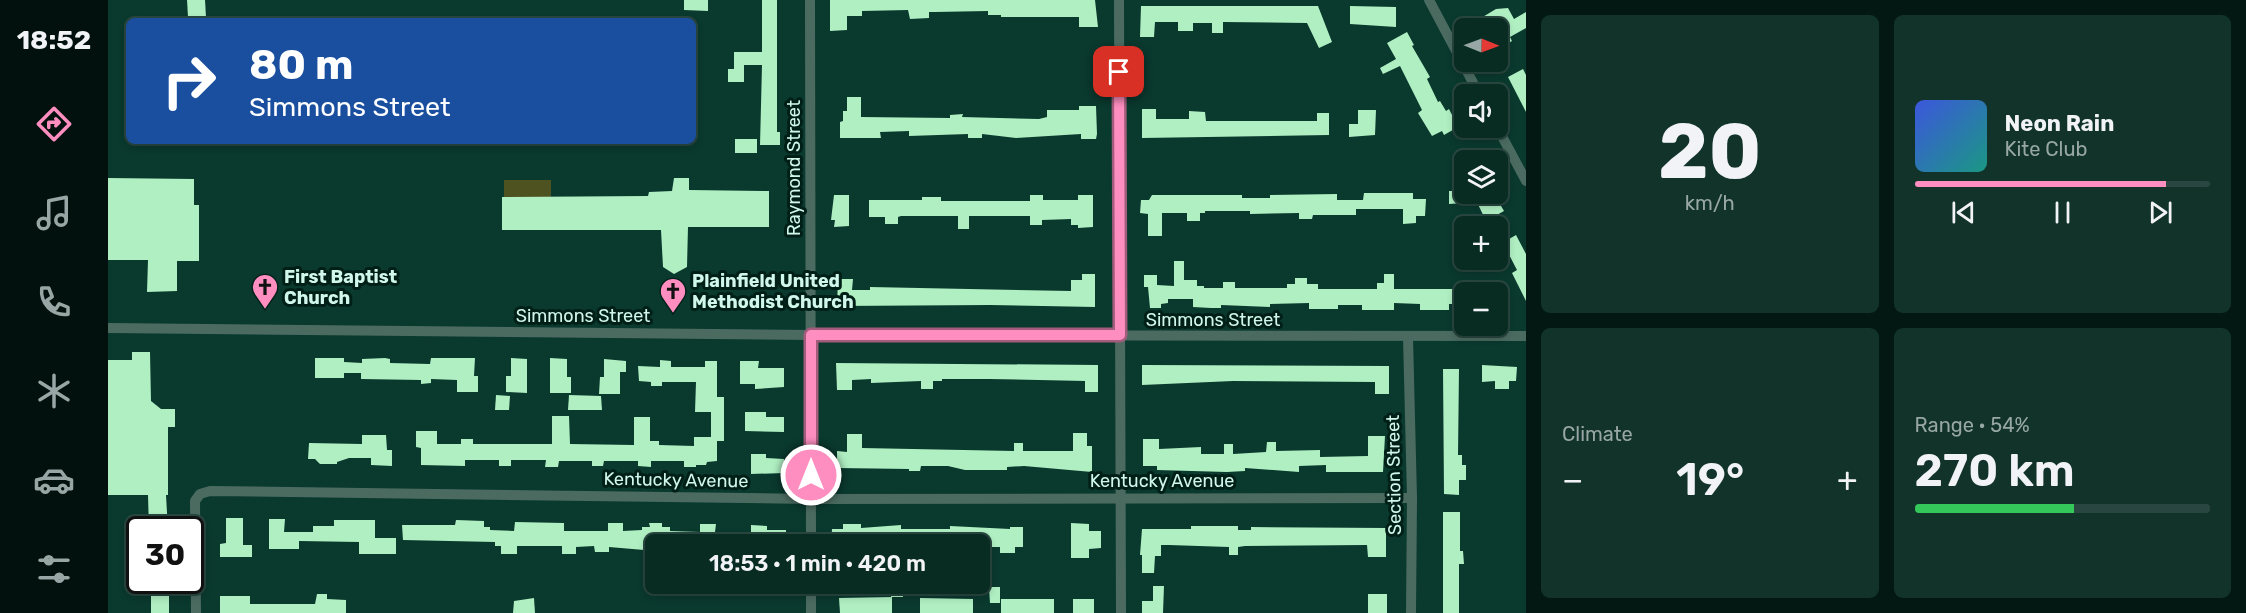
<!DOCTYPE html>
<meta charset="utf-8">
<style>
:root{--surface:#082b22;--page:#11332a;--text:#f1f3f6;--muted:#98a7a5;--line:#294740;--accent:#fd8ebf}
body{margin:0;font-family:Rubik,sans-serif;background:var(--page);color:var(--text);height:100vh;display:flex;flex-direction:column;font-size:22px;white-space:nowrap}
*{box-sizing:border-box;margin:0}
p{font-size:20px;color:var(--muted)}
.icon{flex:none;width:33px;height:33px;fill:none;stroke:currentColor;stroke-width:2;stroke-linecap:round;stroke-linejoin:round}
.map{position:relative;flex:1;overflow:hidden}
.panel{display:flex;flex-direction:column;gap:15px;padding:15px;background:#041813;width:720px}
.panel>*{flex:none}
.top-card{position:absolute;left:18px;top:18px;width:570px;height:126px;border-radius:9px;box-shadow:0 3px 9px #0003,0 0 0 2px var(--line);background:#1a4fa0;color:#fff;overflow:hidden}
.needle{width:39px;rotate:91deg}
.fabs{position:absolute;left:1346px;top:18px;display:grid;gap:12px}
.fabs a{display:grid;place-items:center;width:54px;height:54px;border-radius:9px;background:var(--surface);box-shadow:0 3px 9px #0003,0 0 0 2px var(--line);font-size:30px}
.speed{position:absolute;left:18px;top:516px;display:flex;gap:12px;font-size:30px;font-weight:700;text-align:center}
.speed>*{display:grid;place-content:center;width:78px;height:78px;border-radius:50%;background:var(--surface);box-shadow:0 3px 9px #0003,0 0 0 2px var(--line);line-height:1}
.speed .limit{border:3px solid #111;border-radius:9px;background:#fff;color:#111}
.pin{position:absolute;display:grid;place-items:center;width:51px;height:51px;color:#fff;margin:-26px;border-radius:12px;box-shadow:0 3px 9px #0006}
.me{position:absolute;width:66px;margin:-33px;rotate:0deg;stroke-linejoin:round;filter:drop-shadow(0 0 4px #0008)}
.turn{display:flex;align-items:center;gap:21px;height:126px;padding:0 24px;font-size:27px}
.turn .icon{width:78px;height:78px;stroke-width:2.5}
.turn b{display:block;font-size:42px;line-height:51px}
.big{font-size:45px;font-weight:600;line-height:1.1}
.panel .card{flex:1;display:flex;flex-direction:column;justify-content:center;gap:9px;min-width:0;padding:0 21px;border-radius:9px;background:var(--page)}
.panel .dial{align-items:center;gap:0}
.dial b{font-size:78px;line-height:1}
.song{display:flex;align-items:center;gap:18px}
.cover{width:72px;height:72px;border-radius:9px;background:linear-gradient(135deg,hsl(230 70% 55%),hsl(170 70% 35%))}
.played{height:6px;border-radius:3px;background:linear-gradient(90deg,var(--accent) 85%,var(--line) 85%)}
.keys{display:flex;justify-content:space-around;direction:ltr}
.heat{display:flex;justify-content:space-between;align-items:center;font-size:33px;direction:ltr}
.charge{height:9px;border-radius:4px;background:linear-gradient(90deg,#34c759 54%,var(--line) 0)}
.panel .tiles{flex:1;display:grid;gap:15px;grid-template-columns:repeat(2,1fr)}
.trip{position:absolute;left:537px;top:534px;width:345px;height:60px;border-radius:9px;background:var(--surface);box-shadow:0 3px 9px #0003,0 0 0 2px var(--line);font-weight:600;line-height:60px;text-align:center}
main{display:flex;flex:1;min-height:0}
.tabs{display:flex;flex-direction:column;width:108px;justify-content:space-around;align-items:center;background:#03110e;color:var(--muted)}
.tabs .icon{width:42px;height:42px}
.tabs .on{color:var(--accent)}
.tabs b{font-size:27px;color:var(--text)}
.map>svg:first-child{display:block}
</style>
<main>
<nav class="tabs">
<b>18:52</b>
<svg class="icon on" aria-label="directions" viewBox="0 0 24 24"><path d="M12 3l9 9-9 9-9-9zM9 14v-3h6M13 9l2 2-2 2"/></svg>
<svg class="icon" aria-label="music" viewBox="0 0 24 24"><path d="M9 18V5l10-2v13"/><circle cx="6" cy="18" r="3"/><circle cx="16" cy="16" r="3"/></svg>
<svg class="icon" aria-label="phone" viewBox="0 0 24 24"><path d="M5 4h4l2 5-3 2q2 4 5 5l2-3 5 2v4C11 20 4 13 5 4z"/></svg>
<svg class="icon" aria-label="climate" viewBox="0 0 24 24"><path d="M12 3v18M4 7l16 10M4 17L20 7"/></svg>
<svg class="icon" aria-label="car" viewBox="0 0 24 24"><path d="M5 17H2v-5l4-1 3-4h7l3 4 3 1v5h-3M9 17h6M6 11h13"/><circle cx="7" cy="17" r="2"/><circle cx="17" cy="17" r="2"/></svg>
<svg class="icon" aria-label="filters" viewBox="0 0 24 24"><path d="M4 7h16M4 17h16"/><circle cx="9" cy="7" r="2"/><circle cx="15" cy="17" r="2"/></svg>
</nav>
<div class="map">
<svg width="1418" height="613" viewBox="0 0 1418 613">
<rect width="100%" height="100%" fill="#0a392e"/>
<rect fill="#4e5221" x="396" y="180" width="47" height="17"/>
<g fill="#afefc2">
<path d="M79,0H97L98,17H80Z"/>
<path d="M576,0H600V11L576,10Z"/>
<path d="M654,0H669V132H672V145H652L654,65H636V82H620V69H626V52H654Z"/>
<path d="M722,0H987L990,27H971V17H893V15H880V11L826,12H821V18L802,19L800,10L754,11V16H739V30L722,31Z"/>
<path d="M1033,6H1210L1224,42L1211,48L1199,23L1115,22V33H1104V23H1085V31H1070V22H1047L1046,37H1032Z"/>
<path d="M1242,6L1288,7V27L1242,24Z"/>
<path d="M1400,8L1406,19L1418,12V28L1402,37L1404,41L1389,50V28H1379L1373,18L1388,9Z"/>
<path d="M1299,32L1306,45L1304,46L1322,77L1319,79L1330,102L1332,101L1338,111L1341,109L1350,127L1336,135L1334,131L1324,136L1310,113L1314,110L1292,66L1275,74L1272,68L1288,59L1279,43Z"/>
<path d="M1415,69L1418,75V112L1400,77Z"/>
<path d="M739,97H753V117L842,118V115L855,114L854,117L931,119L939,117V110H971V106H988L989,134L988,139H973V134L908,138L874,134V138H860V134L801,136V131L772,132L773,138H732V122L735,121V111H739Z"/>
<path d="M1034,109H1048V119H1081V111L1097,112L1098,121H1209V113H1221V135L1034,138Z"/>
<path d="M1250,110H1268L1267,135L1241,137V124H1250Z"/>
<rect x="627" y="139" width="22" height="14"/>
<path d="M0,178L86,179V205H91V261H69V291L39,292L40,260H0Z"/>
<path d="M566,178H581V190L661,191V227H580L579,267L566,274L555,267L553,230H394V197L540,196L541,192L564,191Z"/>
<path d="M1341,191H1355V203L1341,204Z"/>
<path d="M1256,193H1305V199H1318L1317,216H1308V223L1295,224V209H1248V215H1205L1204,219H1191V213L1142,214V211H1097V213H1092V221H1079V213H1054V236H1040V214L1032,213L1033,200H1041L1044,195H1134V198H1162V195L1229,194V200H1255Z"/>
<path d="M1370,194H1386L1396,211L1378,221L1366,196Z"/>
<path d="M726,195H741V226L726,227L727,220H723Z"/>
<path d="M922,195H935V200H970V195H985V227L970,228V225H963V219L934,220V225H922V216H861V229H850V216H793L790,217V224H777V217H761V200H814V197H833V201H922Z"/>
<path d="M1389,217L1401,239L1408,235L1418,254V301L1404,273L1409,270L1396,245L1389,248Z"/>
<path d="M1066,261H1076V280H1089V286H1096V288H1115V282H1127V288H1179V284H1187V278H1199V284H1210V289H1269V283H1276V274H1286V289H1356V304H1341V310H1312V304L1286,303V310H1254V305H1230V309H1201V303L1162,304V307L1113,305V308H1103L1085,307V299H1060V303L1053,304V308H1042L1040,287H1036V275H1049V285L1066,286Z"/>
<path d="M974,274H987V307L882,305L729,306L730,279H745L744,290H762V287L963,291V280H974Z"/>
<path d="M24,352H42L43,401L53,409H67V427H60V495H58L60,530H41L40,495H0V360H24Z"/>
<path d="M207,358H236V362L254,363V359L277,358L282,359V363L322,364L323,358H367L366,376H370V392H349V380L323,379V383L313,384V380L253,379V373H236V378H207Z"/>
<path d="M403,358L419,359V393L398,392V376H403Z"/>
<path d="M442,358L459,359V377H463V393H442Z"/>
<path d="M496,359L518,361V372H512V394H491L492,377H496Z"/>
<path d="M552,360L563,361V367H597V361H609V397H616V441H609V461L599,462L598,465H588V467H576V461H543V467L530,466V461H496L495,466H484V461H451L450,467H437L438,460H403V466H391V460H357V466L313,465V448L308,447V431H329V444H353V439H365V444H444V416H461L462,444L526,445V417H542V441H551V445L586,446V437H603V412H587L588,382H554V386H543V382L531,381L530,366L552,367Z"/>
<path d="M632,361H651L650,368H676V387L647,389V384H632Z"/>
<path d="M728,363L990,365V392H977V381L882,379H834V381H825V389H813V381L763,383V379L744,380V390H729Z"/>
<path d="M1034,365L1281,366V394H1267V382L1125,381L1034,385Z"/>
<path d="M1374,365L1409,367L1408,381H1401V389H1387V381L1374,382Z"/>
<path d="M1335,369H1351L1350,455H1354V465H1358V480H1351V495L1336,494Z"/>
<path d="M388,395L402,396L401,410H387Z"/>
<path d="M461,395L493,396L494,410H460Z"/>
<path d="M637,412H658V417H676V432L637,431Z"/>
<path d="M965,433H979V446H984V472L916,466L899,467V470H857L840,466H813L812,471H801V469L729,468V451L739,452V434H754V448L906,451V443H915V451H965Z"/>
<path d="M254,435H278L279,450H284V466L263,465V458H241L229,462V464H212L207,459H200L201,443L254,444Z"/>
<path d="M1260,436H1277L1275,472H1218V465L1191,466V472L1137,468V471L1119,472L1049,470V466H1035V439H1051V449L1093,447V454H1116V444H1125V454L1158,452L1159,442H1168V451L1212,450V457L1260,456Z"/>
<path d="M643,454H658V458L676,459L677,473L643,474Z"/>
<path d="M1335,512H1352V551H1355L1356,564H1351V613H1335Z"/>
<path d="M118,518H135V545H144V557H112V544L118,543Z"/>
<path d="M161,519H177L176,532H205V526H226V520H267V538H288V554H251V542L191,541V549H161Z"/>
<path d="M348,520L376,521V527H382V530L406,531L407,522L456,523V531H500V523H515V531L534,530V527H542L541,523H554V527H562V531L592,532V524H608L607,532H613L612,544H548V551L501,547V552H487L486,546L468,547V554H454V546H409V554H393V546H387V542L295,540L294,525H347Z"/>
<path d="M963,523L981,524V531H993V548L981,549V558H963Z"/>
<path d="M735,524H753V528L793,525V529H842V526L902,529V527H915V547H907V553H892V547H872V544H723L724,529H735Z"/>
<path d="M643,525L659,526V530H678V544H643Z"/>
<path d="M1083,526H1130V530H1143V527L1278,528V557H1260L1259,545L1137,546L1130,547V555H1121V547L1061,545H1053V556H1047L1046,573H1034V555H1032L1034,529H1083Z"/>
<rect x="783" y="584" width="12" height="13"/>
<path d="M1045,586H1056L1055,613H1034V601H1045Z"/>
<path d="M881,587H892V603H882Z"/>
<path d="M209,594H219V599L238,600V613H112V596H142V604H207Z"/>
<rect x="1260" y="594" width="19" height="19"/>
<rect x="43" y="595" width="18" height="18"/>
<path d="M784,597V613H732L731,598Z"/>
<path d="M426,598L427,613H405L406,601Z"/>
<path d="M812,598L865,599V613H812Z"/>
<rect x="893" y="599" width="53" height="14"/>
<rect x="965" y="599" width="21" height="14"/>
</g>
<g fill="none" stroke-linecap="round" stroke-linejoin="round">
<g stroke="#4b6b61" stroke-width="10">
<path d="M702,0L703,544"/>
<path d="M1011,0L1013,613"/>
<path d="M1321,0L1371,94"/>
<path d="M1389,127L1418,181"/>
<path d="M0,328L703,335L1418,336"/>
<path d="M1300,337L1304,498L1303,613"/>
<path d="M88,613L87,501L92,494L102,491L703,499L1304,498"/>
<path d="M703,613V584"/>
</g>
</g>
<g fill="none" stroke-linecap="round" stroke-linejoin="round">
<g stroke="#a45c7c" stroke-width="15">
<path id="route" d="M703,475V335H1012L1011,72"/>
</g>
<use href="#route" stroke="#fd8ebf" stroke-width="10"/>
</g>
<defs>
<g id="church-pin" transform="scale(1.35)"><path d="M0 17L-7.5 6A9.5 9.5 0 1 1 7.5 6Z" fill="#fd8ebf" stroke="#001f17"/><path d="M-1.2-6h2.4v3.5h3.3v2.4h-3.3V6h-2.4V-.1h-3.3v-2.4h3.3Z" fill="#111"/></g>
</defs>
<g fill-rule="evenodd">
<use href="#church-pin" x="157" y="287"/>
<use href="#church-pin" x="565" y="291"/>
</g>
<g text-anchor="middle" stroke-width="6" stroke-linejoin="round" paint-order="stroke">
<g font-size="18" fill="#d0f7ea" stroke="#001f17">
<text transform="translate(686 168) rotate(-90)" y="6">Raymond Street</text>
<text x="475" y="322">Simmons Street</text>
<text x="1105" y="326">Simmons Street</text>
<text transform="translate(1286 475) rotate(-91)" y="6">Section Street</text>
<text transform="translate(568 480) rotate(1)" y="6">Kentucky Avenue</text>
<text x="1054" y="487">Kentucky Avenue</text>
</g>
<g font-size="18" font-weight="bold" fill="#d0f7ea" stroke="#001f17" text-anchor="start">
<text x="176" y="283">First Baptist<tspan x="176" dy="21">Church</tspan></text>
<text x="584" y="287">Plainfield United<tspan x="584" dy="21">Methodist Church</tspan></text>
</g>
</g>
</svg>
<div class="fabs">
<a><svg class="needle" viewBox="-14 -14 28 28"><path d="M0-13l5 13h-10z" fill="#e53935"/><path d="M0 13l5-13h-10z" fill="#98a7a5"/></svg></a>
<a><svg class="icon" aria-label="sound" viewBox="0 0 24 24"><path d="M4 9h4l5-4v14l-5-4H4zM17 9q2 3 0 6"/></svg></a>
<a><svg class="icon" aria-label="layers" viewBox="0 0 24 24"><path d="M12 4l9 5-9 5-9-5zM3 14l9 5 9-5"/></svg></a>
<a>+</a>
<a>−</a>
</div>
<div class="speed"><div class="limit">30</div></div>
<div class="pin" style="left:1011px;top:72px;background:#d93025"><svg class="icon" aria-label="arrive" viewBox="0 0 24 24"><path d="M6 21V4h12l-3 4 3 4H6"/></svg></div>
<svg class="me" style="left:703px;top:475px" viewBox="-20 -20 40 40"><circle r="17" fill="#fd8ebf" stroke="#fff" stroke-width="3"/><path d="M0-11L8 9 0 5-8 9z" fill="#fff"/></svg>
<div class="trip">18:53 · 1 min · 420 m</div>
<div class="top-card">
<div class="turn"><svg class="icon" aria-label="right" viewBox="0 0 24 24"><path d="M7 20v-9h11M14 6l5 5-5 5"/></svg><div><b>80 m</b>Simmons Street</div></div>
</div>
</div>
<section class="panel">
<div class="tiles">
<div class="card dial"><b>20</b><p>km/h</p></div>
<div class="card">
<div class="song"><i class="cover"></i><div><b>Neon Rain</b><p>Kite Club</p></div></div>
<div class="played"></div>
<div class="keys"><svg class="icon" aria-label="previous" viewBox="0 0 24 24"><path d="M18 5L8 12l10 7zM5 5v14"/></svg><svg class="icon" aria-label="pause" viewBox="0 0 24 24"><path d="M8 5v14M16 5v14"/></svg><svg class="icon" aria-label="next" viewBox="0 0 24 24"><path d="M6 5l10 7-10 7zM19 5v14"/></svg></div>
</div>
<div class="card"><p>Climate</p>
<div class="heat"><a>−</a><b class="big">19°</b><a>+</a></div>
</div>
<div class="card"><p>Range · 54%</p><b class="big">270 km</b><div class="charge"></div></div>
</div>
</section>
</main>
